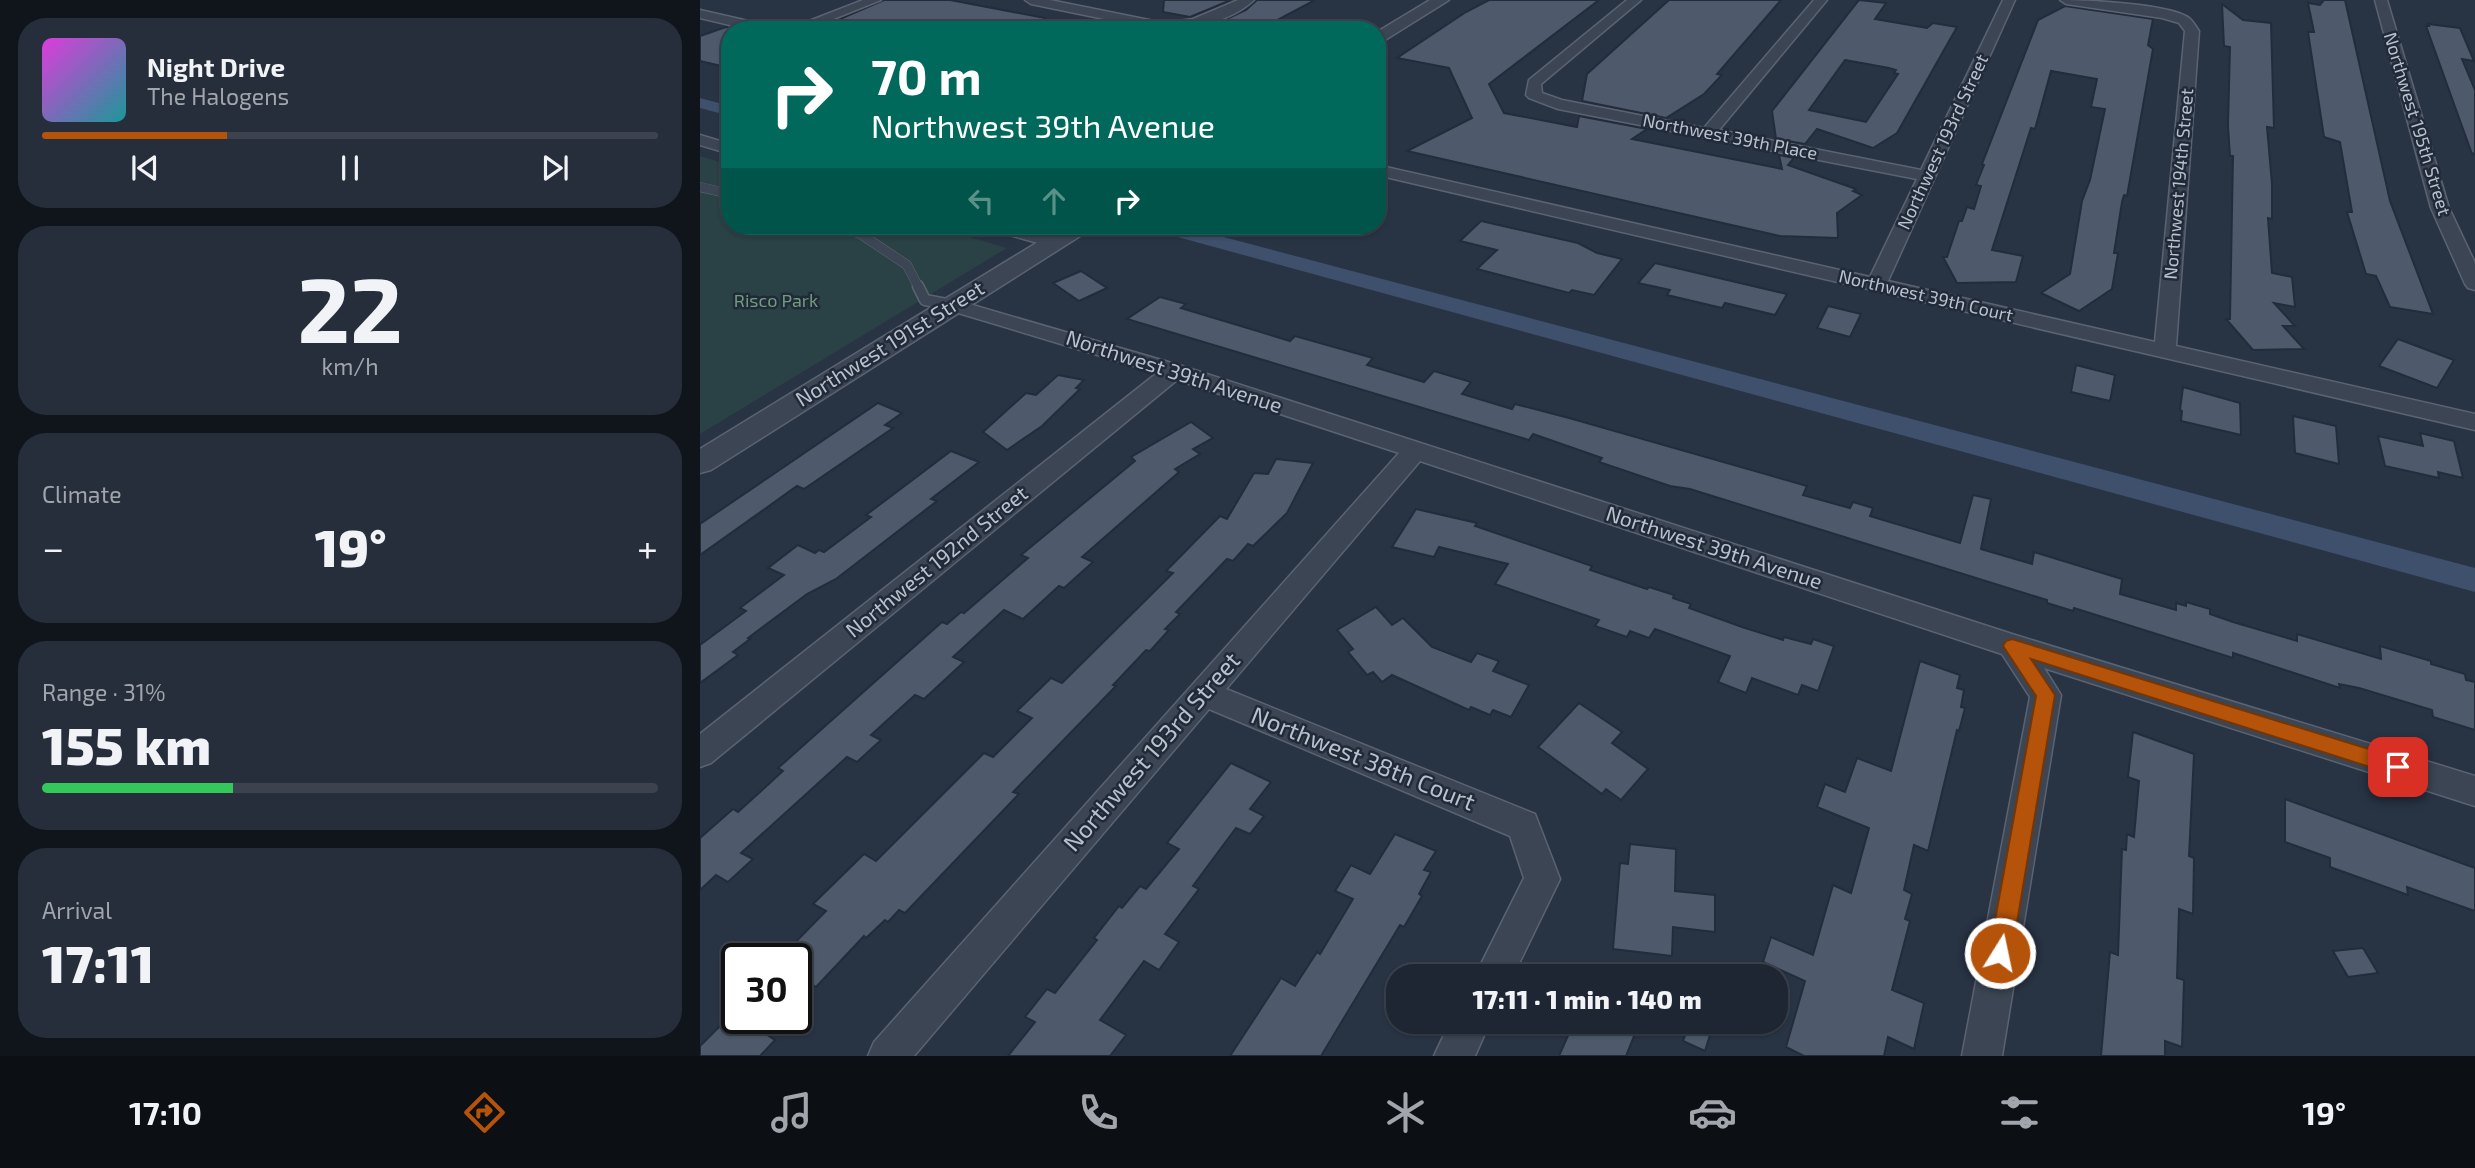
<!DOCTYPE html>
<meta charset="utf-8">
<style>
:root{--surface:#1e2633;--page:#262e3b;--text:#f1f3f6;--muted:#a1a5ac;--line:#3c434e;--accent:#b45309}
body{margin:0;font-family:"Exo 2",sans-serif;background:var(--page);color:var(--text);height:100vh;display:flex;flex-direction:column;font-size:26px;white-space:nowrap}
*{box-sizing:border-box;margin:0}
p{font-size:23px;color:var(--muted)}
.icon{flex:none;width:38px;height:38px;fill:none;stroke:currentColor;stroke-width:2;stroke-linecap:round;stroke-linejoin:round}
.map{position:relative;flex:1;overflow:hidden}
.side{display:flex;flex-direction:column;gap:18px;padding:18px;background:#10151c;width:700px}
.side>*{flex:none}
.top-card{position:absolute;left:21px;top:21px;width:665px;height:214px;border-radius:28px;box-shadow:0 2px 5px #0004,0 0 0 2px var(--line);background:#00695c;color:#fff;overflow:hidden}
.speed{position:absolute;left:21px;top:943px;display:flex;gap:14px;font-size:35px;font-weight:700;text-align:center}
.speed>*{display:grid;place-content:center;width:91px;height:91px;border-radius:50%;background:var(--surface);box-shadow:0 2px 5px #0004,0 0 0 2px var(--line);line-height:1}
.speed .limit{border:4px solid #111;border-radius:10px;background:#fff;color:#111}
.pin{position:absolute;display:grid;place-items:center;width:60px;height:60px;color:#fff;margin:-30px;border-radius:14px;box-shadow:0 4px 10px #0006}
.me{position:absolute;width:77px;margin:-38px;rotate:10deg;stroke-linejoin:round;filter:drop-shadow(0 0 5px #0008)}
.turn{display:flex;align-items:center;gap:24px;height:147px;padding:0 35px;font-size:32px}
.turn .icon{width:91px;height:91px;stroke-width:2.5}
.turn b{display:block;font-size:49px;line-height:60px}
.lanes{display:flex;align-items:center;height:66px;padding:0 35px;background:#0003;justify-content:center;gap:35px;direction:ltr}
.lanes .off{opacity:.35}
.big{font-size:52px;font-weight:800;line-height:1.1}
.side .tile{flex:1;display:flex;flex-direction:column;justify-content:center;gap:10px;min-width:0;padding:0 24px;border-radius:28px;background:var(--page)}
.side .dial{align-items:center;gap:0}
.dial b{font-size:91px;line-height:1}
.song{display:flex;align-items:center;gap:21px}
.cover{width:84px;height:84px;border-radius:10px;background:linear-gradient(135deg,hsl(300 70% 55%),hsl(180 70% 35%))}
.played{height:7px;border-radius:4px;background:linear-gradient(90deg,var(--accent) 30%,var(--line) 30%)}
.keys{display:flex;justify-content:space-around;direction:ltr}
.heat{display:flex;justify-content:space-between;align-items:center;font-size:38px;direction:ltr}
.charge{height:10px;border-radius:5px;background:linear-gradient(90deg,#34c759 31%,var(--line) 0)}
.trip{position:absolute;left:686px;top:964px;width:402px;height:70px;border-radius:28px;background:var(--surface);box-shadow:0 2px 5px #0004,0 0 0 2px var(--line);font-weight:800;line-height:70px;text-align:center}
.dock{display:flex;height:112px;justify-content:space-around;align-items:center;background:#0c0f14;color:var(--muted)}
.dock .icon{width:49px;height:49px}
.dock .on{color:var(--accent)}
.dock b{font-size:32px;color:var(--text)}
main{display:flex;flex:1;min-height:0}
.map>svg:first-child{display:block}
</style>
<main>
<section class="side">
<div class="tile">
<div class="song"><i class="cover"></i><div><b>Night Drive</b><p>The Halogens</p></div></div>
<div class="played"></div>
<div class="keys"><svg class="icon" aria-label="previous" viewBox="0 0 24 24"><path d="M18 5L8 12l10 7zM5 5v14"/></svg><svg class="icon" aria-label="pause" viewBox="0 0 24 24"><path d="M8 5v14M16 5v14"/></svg><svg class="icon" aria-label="next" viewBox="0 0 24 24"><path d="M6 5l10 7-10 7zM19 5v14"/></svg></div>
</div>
<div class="tile dial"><b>22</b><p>km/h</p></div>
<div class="tile"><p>Climate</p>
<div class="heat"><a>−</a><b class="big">19°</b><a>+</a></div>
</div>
<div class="tile"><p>Range · 31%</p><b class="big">155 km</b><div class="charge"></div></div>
<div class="tile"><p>Arrival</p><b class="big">17:11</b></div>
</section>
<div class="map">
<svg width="1775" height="1056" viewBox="0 0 1775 1056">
<rect width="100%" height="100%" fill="#283344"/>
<path fill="#2a4145" d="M0,156L30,165V226H232L307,248L0,434Z"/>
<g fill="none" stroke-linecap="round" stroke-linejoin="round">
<g fill="#3e506c" fill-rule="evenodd">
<path d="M0,98L30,106V116L0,108Z"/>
<path d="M449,226H482L1775,568V592L452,230Z"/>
</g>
</g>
<g fill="#4e5a6c" stroke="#232c3b" stroke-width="2" fill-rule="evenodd">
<path d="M184,0H250L345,18L344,30H151L140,19Z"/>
<path d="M464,0H531L490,17L463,12Z"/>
<path d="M557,0H615L562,28L520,22L546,10Z"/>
<path d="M789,0H899L789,84L804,113L877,127L879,116L947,129L932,139L1082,169L1079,155L1094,158L1088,165L1156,189L1153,191L1162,195L1137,213L1138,238L1080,236L707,151L772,118L749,68L697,58L766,12Z"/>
<path d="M969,0H1081L1017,74L1022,75L1004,94L966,118L882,101L887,74Z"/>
<path d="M1159,0L1186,3L1175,19L1227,28L1233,23L1257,27L1197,133L1173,148L1117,129L1105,144L1076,139L1072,111ZM1145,60L1189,68L1196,70L1194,73L1198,74L1166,122L1109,110Z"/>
<path d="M1624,0H1645L1690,201L1733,314L1690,307L1676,276L1666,274L1647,212H1652L1640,142L1624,137L1608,32H1614L1608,3L1620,5Z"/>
<path d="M1522,4L1543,20L1571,23L1574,128L1567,127L1572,184V219L1568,218L1572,273L1592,277L1595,307L1574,303L1595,326H1583L1604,349L1553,350L1526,319H1530L1533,156H1530L1528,126L1530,47L1524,46Z"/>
<path d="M1365,6L1453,19L1448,45L1453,49L1427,196L1424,195L1422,202L1414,253H1418L1412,289L1379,311L1341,293L1370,274L1382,201L1390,180L1405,109L1391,107L1397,79L1351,71L1335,129L1331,128L1292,250L1323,256L1316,282L1257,283L1243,257H1247L1259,221H1262L1267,207L1274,209L1281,186L1276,185L1284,165L1282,164L1338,20Z"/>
<path d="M1728,24L1760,28L1774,61L1762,59L1775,90V153L1772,154L1726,26H1729Z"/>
<path d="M26,27L30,28V68L0,61V36Z"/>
<path d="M781,221L878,243L897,253L922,259L894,295L872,290L869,293L777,269L797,250L760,241Z"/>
<path d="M955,263L1087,294L1075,315L1025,303L1022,308L967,295L970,290L938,283Z"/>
<path d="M381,271L407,288L379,301L353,283Z"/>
<path d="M460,297L486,304L481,308L590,341L595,336L673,358L667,365L724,382L734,371L771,382L762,394L812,409L815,404L869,418L1107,486L1103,495L1150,508L1153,502L1173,508L1170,516L1260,543L1273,495L1291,499L1281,549L1332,564L1334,552L1422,579L1420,594L1476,610V603L1486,606V602L1510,609V614L1533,622L1597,641V634L1681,659L1680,646L1731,661V664L1765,674L1766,680L1775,682V730L1733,717L1732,710L1659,688L1639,684L1640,688L1533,653V658L1374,608L1373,611L1347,603V600L990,489L970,486L899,462L902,458L833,434L829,440L427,319Z"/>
<path d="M1128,306L1161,314L1150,337L1117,328Z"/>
<path d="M1698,339L1754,360L1737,388L1679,366Z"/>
<path d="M1376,365L1415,375L1410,401L1371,392Z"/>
<path d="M358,375L384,380L376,388L380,389L342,426L307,450L283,432L326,393L336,395Z"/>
<path d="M1483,387L1540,403L1541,435L1481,421L1482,411L1480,410Z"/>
<path d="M178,403L202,413L185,425L193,428L104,489L97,486L0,555V524Z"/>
<path d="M1593,416L1636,426L1639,464L1595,453Z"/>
<path d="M491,422L513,438L493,449L500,454L475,469L479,472L382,557L393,562L364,588L359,586L323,619L304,610L253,657L264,662L224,699L215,695L171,735L181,740L157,762L147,757L41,853L53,859L28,882L16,875L0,890V838L33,809L38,812L83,771L78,768L242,622L247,624L261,612L264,613L328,558L321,555L435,461L431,457Z"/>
<path d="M1720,433L1754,441L1763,478L1738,472L1739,478L1685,466L1678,436L1723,446Z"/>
<path d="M251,451L279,462L231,499L237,501L136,579L107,594L48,638L50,639L33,652L38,655L0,683V645L46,611L40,608L84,575L68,568L98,545L115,553L119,550L124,552L171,517L166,515Z"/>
<path d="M576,459L613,463L587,513L553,546L548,544L533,561L527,559L476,612L480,614L465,629L469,630L450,651L446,650L413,685L416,686L313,792L319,794L205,913L199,910L188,922L185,920L166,938L164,936L116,987L96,974V959H79L126,911L113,904L164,854L176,861L284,753L293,757L332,718L317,711L351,678L362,683L473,573L466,571L520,516L527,519L554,473L568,474Z"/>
<path d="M716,509L777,523L775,526L892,566L890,570L947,589L949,587L974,595L973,598L991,604L989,608L1042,627L1083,640L1084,637L1111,644L1113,639L1134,646L1118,691L1102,685L1098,695L1052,678L1046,693L1018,682L1030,656L955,629L949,638L930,631L927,637L895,626L899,620L795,584L808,564L739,547L734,557L692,547Z"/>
<path d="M676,607L692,625L703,618L732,647L771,662L777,653L799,661L793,671L829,685L811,717L793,710L790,715L771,707L769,710L692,675L682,682L673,672L667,675L648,652L653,649L637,630Z"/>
<path d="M1220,661L1260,675L1257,688L1264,690L1261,707L1265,708L1259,731L1257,730L1228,851L1214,845L1204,890L1212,894L1205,919L1210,921L1192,990L1224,1003L1214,1049L1188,1037L1184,1056H1104L1086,1047L1105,981L1063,962L1071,937L1113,955L1133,885L1151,893L1169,828L1117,807L1125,784L1145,792L1157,758L1191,771Z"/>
<path d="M879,703L922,732L912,743L948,769L921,800L906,789L902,794L838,747Z"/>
<path d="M1433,732L1494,754L1489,856L1494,858L1493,914L1479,909L1477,978L1484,980L1482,1047L1465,1041V1056H1401L1410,952L1418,955L1422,849L1426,850L1427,834L1434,837L1439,781L1428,777Z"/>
<path d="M531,763L571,782L550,809L564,816L550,834L536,828L493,886L499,889L465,934L479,942L459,970L444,961L400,1020L426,1035L410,1056H308L335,1022L325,1017L347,989L355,993L397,940L394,938L419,906L422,908L440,886L446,889L479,849L467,843Z"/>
<path d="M1585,799L1775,868V911L1707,887L1708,895L1630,867V858L1585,842Z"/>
<path d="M695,834L736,851L724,870L731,872L719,894L722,896L704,927L700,925L621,1056H530L581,978L595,986L617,952L620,954L653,899L635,891L651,865L670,874Z"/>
<path d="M930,844L976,849L975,891L1015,895V932L973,927L972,956L913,949L920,863L928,864Z"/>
<path d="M1663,948L1678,973L1648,977L1633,951Z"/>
<path d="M28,1018H86L69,1036L75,1040L60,1056H0V1046Z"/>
<path d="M874,1022H918L936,1031L926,1056H859Z"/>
<path d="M990,1022H1014L1005,1051L983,1041Z"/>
</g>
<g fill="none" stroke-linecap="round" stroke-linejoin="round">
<g stroke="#5b6371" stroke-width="10">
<g id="service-far1">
<path d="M0,187L30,194"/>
<path d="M142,226L162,235L207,265L219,288"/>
</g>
</g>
<g stroke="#5b6371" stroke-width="13">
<path id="service" d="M218,286L225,300L252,305"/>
</g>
<g stroke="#5b6371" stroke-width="3">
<g id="minor">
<path d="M163,0H181L106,30H86Z"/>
<path d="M325,0H350L464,23L493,19L538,0H554C531,22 489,30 458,30L331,4Z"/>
<path d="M927,0H941L841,84L842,93L862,100L1004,128L1114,0H1127L1019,130L1221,170L1303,0H1315L1188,281L1455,342L1485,31L1479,23L1462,18L1366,4L1360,0C1385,0 1471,4 1489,18C1493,21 1496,27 1499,31L1476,346L1775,414V430L677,175V165L1170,277L1217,179L858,109L829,98L826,95L829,80Z"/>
<path d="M1675,0H1687L1749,208L1775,263V290L1768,288L1765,284L1731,208Z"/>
<path d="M0,10L75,27L77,30H51L0,18Z"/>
<path d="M0,135L30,144V154L0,145Z"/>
<path d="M289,226H318L345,233L347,237L338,243L291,230Z"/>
<path d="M252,299L482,366L1312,634L1775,776V806L1344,668L1361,695L1302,1056H1262L1330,697L1302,654L720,461L526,689L835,814L860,879L813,976H775L824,878L810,836L509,709L214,1056H168L174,1042L699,453L477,380L11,763L0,767V734L457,373L245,309L242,305L245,301Z"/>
<path d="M750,1022H790L775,1056H734Z"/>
</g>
</g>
<g stroke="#5b6371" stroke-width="3">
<g id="tertiary">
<path d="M730,0H749L677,45V32Z"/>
<path d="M364,226H392L388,231L11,470L0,473V449Z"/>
</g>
</g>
<use href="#service-far1" stroke="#3c4553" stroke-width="9"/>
<use href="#service" stroke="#3c4553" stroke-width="10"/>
<use href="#minor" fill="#3c4553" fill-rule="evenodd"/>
<use href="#tertiary" fill="#3c4553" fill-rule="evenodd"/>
</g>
<path fill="#b45309" stroke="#753606" stroke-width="2" d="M1312,639L1698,758L1705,761L1708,767L1705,773L1698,776L1331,659L1355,695L1312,953L1308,961L1300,964L1292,961L1289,953L1336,696L1303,646L1306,641Z"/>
<g text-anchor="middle" stroke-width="5" stroke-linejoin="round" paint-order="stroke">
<g font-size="18" fill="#bac1cd" stroke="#212a39">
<text transform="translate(1717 124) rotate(73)" y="6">Northwest 195th Street</text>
<text transform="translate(1030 137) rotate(11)" y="6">Northwest 39th Place</text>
<text transform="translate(1243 142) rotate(-65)" y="6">Northwest 193rd Street</text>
<text transform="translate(1479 184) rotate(-85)" y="6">Northwest 194th Street</text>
<text transform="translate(1226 296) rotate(13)" y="6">Northwest 39th Court</text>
</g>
<g font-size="18" fill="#719d7c" stroke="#212a39">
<text x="76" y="307">Risco Park</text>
</g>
<g font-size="21" fill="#bac1cd" stroke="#212a39">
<text transform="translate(190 344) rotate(-32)" y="7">Northwest 191st Street</text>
<text transform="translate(474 372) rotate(18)" y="7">Northwest 39th Avenue</text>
<text transform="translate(1014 548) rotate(18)" y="7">Northwest 39th Avenue</text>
<text transform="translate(237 562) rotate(-39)" y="7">Northwest 192nd Street</text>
</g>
<g font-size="24" fill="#bac1cd" stroke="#212a39">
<text transform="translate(452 752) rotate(-49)" y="8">Northwest 193rd Street</text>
<text transform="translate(663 759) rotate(22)" y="8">Northwest 38th Court</text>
</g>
</g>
</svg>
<div class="speed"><div class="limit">30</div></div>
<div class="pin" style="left:1698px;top:767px;background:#d93025"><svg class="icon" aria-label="arrive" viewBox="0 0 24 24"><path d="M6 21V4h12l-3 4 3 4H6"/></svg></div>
<svg class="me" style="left:1300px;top:953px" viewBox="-20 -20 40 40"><circle r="17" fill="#b45309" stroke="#fff" stroke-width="3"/><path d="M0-11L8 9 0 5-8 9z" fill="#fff"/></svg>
<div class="trip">17:11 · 1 min · 140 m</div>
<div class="top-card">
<div class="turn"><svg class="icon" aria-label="right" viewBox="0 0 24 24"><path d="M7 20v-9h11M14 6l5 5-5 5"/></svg><div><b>70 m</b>Northwest 39th Avenue</div></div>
<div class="lanes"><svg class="icon off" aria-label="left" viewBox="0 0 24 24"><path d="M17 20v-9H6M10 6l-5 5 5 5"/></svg><svg class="icon off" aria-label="ahead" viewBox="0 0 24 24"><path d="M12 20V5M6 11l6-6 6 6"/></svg><svg class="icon" aria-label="right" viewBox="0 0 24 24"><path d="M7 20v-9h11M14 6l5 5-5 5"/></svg></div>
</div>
</div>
</main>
<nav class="dock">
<b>17:10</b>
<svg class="icon on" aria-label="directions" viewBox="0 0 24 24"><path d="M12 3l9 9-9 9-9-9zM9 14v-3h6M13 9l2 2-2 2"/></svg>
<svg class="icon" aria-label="music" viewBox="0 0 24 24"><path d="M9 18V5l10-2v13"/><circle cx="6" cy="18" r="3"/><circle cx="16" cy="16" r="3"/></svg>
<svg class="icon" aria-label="phone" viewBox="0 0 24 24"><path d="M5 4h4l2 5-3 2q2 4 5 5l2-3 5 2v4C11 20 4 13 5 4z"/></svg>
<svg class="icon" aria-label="climate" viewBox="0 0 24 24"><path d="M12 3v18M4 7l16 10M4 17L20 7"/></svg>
<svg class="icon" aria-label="car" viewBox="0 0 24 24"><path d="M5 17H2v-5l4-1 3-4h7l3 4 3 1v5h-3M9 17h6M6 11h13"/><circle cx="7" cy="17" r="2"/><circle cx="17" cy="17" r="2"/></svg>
<svg class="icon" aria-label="filters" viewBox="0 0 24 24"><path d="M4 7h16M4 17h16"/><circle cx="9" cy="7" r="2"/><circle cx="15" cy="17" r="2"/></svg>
<b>19°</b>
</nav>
